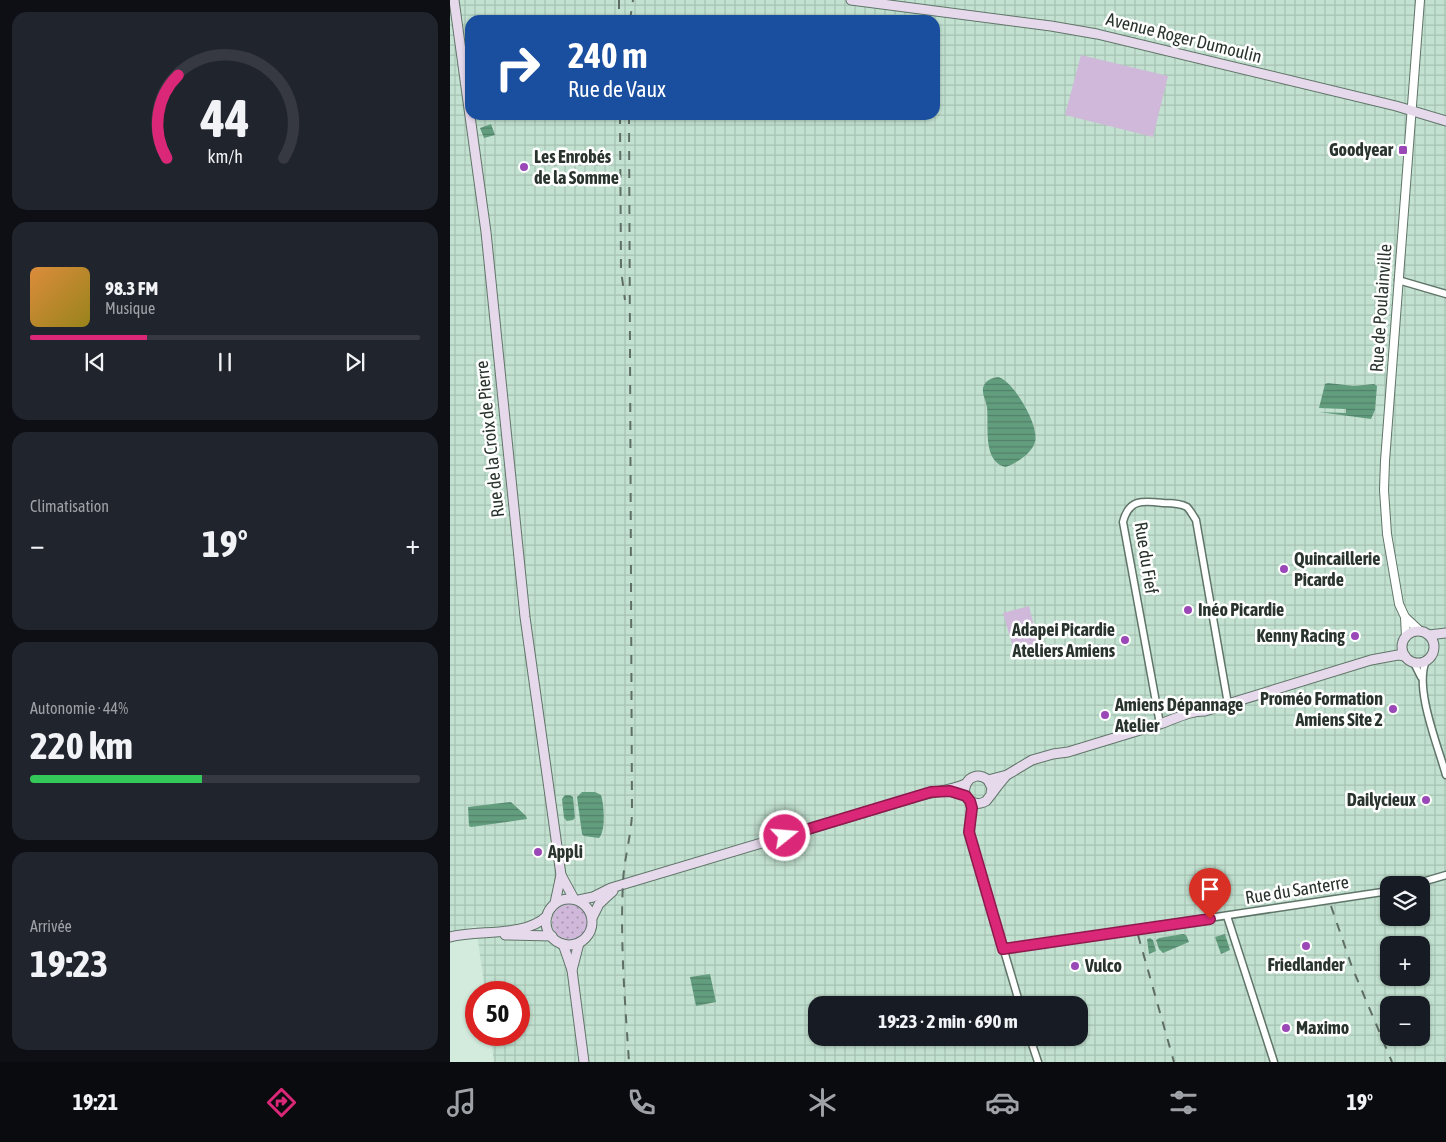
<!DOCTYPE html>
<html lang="fr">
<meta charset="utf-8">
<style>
:root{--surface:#171b24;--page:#20242c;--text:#f1f3f6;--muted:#9ea1a6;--line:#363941;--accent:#db2777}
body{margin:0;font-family:"Asap Condensed",sans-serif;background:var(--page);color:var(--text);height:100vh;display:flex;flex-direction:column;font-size:19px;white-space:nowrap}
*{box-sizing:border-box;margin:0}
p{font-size:16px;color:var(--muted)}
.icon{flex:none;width:28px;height:28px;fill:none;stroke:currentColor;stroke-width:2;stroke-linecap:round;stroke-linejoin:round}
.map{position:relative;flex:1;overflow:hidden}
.drawer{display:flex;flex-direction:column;gap:12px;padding:12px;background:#0d0f14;width:450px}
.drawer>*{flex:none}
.guide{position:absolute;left:15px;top:15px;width:475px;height:105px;border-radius:15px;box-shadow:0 1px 4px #0004;background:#1a4fa0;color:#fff;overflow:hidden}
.fabs{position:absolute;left:930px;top:876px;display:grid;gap:10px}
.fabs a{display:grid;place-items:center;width:50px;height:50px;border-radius:10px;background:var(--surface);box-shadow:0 1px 4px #0004;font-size:25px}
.speed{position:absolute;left:15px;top:981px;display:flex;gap:10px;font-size:25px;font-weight:700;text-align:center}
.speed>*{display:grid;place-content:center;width:65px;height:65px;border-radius:50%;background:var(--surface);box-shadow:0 1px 4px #0004;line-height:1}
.speed .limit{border:8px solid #d22;background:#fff;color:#111}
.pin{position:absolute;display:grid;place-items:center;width:42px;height:42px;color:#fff;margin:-51px -21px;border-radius:50% 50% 50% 0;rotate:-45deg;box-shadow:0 0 5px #0007}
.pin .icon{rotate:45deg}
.me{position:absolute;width:55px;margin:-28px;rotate:73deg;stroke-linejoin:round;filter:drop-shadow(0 0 4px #0008)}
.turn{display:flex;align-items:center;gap:18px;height:105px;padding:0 20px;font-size:22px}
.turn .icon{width:65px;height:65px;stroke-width:2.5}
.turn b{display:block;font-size:35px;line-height:42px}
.big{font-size:38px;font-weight:700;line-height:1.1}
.drawer .card{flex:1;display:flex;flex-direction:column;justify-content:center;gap:8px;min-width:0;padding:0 18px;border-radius:15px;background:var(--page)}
.drawer .dial{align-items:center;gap:0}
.dial svg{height:130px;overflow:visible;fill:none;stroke:var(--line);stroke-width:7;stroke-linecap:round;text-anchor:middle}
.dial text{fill:var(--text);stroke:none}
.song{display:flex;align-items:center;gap:15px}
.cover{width:60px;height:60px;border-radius:8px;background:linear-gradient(135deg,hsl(30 70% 55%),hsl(50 70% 35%))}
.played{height:5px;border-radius:2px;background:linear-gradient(90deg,var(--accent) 30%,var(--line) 30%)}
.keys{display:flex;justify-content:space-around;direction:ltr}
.heat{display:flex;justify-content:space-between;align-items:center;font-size:28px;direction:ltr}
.charge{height:8px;border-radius:4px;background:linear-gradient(90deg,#34c759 44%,var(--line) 0)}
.trip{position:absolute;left:358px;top:996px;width:280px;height:50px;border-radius:15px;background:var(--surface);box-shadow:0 1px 4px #0004;font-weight:700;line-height:50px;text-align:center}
.tabs{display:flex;height:80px;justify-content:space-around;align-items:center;background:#090b0e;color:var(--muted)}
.tabs .icon{width:35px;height:35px}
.tabs .on{color:var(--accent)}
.tabs b{font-size:22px;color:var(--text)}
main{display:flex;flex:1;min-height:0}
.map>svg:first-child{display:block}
</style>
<main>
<section class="drawer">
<div class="card dial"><svg viewBox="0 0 100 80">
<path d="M14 69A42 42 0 1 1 86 69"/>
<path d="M14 69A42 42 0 0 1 21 18" stroke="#db2777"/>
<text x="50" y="56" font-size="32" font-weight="700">44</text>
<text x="50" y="72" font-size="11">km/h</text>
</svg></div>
<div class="card">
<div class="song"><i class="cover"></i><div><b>98.3 FM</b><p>Musique</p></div></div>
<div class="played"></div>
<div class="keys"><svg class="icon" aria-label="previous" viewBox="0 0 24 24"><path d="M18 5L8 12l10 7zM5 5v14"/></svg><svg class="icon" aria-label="pause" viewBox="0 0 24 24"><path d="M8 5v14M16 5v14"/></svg><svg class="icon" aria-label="next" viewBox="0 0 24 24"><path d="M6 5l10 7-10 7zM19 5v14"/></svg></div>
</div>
<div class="card"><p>Climatisation</p>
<div class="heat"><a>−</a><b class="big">19°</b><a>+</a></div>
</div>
<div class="card"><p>Autonomie · 44%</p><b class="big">220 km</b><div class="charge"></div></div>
<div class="card"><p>Arrivée</p><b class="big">19:23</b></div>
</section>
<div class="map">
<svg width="996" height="1062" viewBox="0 0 996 1062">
<defs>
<pattern id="industrial-grid" width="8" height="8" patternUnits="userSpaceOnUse" patternTransform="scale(1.25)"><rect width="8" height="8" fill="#c2e1d0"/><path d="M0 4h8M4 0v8" fill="none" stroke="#a7c2b3"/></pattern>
<pattern id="grass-dots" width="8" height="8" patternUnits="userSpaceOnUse" patternTransform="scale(1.25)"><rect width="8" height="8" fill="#cfb8d9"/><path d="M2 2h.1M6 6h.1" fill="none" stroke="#a896b0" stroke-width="1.8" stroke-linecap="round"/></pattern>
<pattern id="water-rules" width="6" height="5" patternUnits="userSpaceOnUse" patternTransform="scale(1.25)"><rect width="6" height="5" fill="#629d7e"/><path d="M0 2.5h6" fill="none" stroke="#518168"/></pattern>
</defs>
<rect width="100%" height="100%" fill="#d3ebdd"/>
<path fill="url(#industrial-grid)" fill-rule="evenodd" d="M0,0H996V1062H44L40,1035H69V992H35L26,926L0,934ZM20,20H485V115H20ZM939,885H971V918H939ZM939,945H971V978H939ZM366,1005H629V1038H366ZM939,1005H971V1038H939Z"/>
<circle fill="url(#grass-dots)" cx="120" cy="922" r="18"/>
<g fill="#cfb8d9">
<path d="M631,55L718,76L703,137L615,115Z"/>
<path d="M579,606L589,647L565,654L553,613Z"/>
</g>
<g fill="url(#water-rules)">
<path d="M41,124L45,135L34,138L30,128Z"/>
<path d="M548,377C563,380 590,426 585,442C582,453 567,463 556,467C532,462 539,426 537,407C536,401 532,394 533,388C535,380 542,378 548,377Z"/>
<path d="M878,383L904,386L924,384L927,386L925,410L921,419L869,412L896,413V409L869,408L875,384Z"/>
<path d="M132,792H145L151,795C154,804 156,831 149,838L134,836L132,834L127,797Z"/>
<path d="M115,795H120L123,797L125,818L123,820L117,821L114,818L112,799Z"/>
<path d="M61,802L76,816L77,819L21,827L19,826L18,807Z"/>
<path d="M733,934L736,935L739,942L713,953L709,949L706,940L709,938Z"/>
<path d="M775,934L780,950L771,954L765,937Z"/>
<path d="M700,938L703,940L706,951L699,954L697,939Z"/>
<path d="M260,974L266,1002L246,1006L240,977Z"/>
</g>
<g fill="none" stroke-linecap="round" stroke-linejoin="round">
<g stroke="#607569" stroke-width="9">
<g id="minor">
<path d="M948,280L996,294"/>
<path d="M976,661C964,688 988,746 996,775"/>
<path d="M964,663L971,677"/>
<path d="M710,724L673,522C679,498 694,501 714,503C721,503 730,503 737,507C741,511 743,516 746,520L778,704"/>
<path d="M520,801L522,808L519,832L570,1005"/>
<path d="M962,885L996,875"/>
<path d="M777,916L824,1062"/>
<path d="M553,949L939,891"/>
<path d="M580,1038L588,1062"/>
</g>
</g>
<g stroke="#607569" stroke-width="10">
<g id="tertiary">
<path d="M970,0L935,461L934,490L937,534L949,604L955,617L970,631"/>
<path d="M955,617L956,637"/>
</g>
</g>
<g stroke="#607569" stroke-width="11">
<g id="secondary">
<path d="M4,0L36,232L75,617L111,875L105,903"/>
<path d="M401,0L601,26L647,34L946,106L996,121"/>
<circle cx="968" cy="647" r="16"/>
<path d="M979,635L996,633"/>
<path d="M538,780L557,775L582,760L603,754L618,752L710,724C725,719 738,711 755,711L921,660L948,655L955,656"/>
<path d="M541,793L542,788L538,780C518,765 504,798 525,803C528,804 533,803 536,801C540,797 549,783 555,777"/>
<path d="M111,875L124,899"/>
<circle cx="119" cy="922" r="23"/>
<path d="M129,900L143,897L161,888L469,796C485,791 499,791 515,784"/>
<path d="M142,918L149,904L163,891"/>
<path d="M55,935L102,936"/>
<path d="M0,937C29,929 74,938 97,916"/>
<path d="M113,944L122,970L134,1062"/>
<path d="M122,970L129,943"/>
</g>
</g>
<use href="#minor" stroke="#fff" stroke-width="6"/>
<use href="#tertiary" stroke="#fff" stroke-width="8"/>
<use href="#secondary" stroke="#e7d9ec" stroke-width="9"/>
<g stroke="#5f6e65" stroke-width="2" stroke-dasharray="9 9" stroke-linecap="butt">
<path d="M169,0V20"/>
<path d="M180,20L183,0"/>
<path d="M170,115L171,270L175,300"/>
<path d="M179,115L182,814C181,837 174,859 173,882C170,942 175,1002 179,1062"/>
<path d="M881,906L902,967L942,1062"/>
<path d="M688,935L724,1062"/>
</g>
</g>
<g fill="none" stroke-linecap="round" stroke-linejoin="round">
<g stroke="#8e194d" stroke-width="12">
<path id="route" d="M335,836L481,792L500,791L516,796L520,801L522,808L519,832L553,949L760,919"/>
</g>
<use href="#route" stroke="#db2777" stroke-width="9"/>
</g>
<g fill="#9a48b7" stroke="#fff" stroke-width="2">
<rect x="948" y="145" width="10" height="10" rx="2.5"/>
<circle cx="74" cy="167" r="5"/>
<circle cx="834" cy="569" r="5"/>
<circle cx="738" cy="610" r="5"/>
<circle cx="905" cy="636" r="5"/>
<circle cx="675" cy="640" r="5"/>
<circle cx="943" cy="709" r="5"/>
<circle cx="655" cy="715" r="5"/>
<circle cx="976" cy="800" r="5"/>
<circle cx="88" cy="852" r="5"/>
<circle cx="856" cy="946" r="5"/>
<circle cx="625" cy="966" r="5"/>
<circle cx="836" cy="1028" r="5"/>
</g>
<g text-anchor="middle" stroke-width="5" stroke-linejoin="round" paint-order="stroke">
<g font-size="18" fill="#2a342e" stroke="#fff">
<text transform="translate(734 38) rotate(14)" y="6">Avenue Roger Dumoulin</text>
<text transform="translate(931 308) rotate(-86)" y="6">Rue de Poulainville</text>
<text transform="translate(40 439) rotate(-96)" y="6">Rue de la Croix de Pierre</text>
<text transform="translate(696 558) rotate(81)" y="6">Rue du Fief</text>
<text transform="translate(847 890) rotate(-9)" y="6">Rue du Santerre</text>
</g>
<g font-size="18" font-weight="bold" fill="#2a342e" stroke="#fff" text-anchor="start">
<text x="943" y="156" text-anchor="end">Goodyear</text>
<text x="84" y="163">Les Enrobés<tspan x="84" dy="21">de la Somme</tspan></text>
<text x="844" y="565">Quincaillerie<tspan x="844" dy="21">Picarde</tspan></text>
<text x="748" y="616">Inéo Picardie</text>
<text x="665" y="636" text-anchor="end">Adapei Picardie<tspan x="665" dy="21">Ateliers Amiens</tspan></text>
<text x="895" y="642" text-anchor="end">Kenny Racing</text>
<text x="933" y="705" text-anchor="end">Proméo Formation<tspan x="933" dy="21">Amiens Site 2</tspan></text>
<text x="665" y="711">Amiens Dépannage<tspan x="665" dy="21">Atelier</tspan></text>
<text x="966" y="806" text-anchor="end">Dailycieux</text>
<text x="98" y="858">Appli</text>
<text x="856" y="971" text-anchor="middle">Friedlander</text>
<text x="635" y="972">Vulco</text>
<text x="846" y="1034">Maximo</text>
</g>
</g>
</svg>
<div class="fabs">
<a><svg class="icon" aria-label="layers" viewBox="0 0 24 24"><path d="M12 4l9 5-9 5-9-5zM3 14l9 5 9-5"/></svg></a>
<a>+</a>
<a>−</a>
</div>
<div class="speed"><div class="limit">50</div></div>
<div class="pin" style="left:760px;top:919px;background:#d93025"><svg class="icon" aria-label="arrive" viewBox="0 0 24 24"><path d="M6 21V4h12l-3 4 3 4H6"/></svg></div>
<svg class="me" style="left:335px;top:836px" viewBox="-20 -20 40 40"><circle r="17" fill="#db2777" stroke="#fff" stroke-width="3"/><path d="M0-11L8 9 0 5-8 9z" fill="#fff"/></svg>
<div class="trip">19:23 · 2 min · 690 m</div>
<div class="guide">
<div class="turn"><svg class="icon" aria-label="right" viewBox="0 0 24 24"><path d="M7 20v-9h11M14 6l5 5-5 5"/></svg><div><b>240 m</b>Rue de Vaux</div></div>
</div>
</div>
</main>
<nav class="tabs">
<b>19:21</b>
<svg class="icon on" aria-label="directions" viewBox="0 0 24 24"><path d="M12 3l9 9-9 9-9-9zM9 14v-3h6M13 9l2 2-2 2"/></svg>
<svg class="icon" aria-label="music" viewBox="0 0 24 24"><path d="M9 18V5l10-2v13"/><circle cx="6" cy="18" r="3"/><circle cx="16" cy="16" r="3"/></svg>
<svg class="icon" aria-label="phone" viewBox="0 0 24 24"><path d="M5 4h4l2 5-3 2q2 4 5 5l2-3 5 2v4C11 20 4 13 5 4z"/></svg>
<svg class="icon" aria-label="climate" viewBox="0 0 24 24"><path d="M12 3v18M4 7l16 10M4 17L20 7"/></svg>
<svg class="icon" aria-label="car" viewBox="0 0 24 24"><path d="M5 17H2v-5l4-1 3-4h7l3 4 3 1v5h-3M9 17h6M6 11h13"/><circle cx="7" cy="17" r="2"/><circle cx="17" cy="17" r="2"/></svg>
<svg class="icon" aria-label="filters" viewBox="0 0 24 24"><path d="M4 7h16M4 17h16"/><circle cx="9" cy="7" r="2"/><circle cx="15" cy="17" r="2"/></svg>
<b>19°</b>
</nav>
